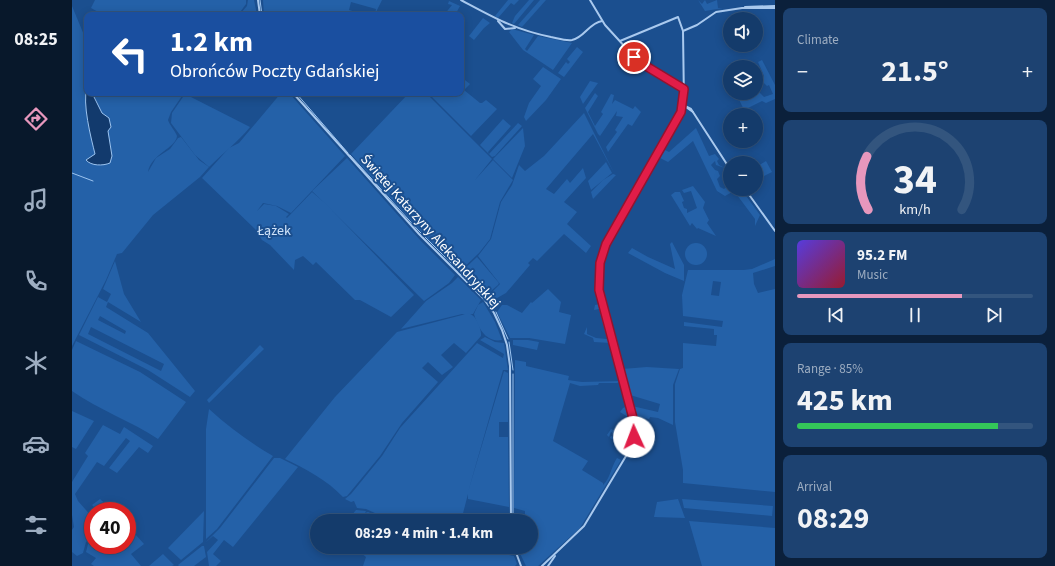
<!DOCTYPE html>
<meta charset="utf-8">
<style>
:root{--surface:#143b6b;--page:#1d4271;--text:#f1f3f6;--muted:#9dadc1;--line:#33557e;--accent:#e797bd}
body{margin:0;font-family:"Source Sans 3",sans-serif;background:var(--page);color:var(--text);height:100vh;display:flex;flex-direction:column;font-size:15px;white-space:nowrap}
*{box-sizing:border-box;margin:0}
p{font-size:13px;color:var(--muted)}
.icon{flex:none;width:22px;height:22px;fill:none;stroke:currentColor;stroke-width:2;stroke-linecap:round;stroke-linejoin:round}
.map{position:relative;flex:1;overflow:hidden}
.panel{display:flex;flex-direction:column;gap:8px;padding:8px;background:#0b203b;width:280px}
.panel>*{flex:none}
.hud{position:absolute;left:12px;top:12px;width:380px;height:84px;border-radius:8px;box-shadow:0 2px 10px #0003,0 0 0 1px var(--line);background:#1a4fa0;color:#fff;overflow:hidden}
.buttons{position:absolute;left:651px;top:12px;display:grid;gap:8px}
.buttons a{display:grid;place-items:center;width:40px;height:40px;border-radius:50%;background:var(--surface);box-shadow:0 2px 10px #0003,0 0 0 1px var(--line);font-size:20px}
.speed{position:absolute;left:12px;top:502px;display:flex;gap:8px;font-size:20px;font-weight:700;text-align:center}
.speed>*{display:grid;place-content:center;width:52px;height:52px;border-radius:50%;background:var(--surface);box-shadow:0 2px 10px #0003,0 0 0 1px var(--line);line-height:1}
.speed .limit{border:6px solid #d22;background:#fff;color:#111}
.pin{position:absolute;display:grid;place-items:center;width:34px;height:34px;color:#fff;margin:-17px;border:2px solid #fff;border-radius:50%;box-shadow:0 1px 4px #0007}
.me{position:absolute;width:44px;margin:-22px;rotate:358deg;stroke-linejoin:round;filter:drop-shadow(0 0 3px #0008)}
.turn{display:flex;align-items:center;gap:14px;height:84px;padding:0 20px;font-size:18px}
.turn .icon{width:52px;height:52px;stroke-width:2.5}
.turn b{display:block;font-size:28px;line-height:34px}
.big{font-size:30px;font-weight:700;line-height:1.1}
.panel .card{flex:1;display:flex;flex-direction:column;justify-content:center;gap:6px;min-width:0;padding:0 14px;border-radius:8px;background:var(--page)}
.panel .dial{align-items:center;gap:0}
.dial svg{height:104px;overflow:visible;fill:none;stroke:var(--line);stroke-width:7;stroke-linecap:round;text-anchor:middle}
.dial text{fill:var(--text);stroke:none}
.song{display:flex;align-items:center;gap:12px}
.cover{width:48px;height:48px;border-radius:6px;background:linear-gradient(135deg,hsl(250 70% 55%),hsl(350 70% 35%))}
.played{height:4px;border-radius:2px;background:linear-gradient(90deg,var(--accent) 70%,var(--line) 70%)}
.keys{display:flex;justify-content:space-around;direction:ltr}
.heat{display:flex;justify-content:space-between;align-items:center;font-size:22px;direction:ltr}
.charge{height:6px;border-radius:3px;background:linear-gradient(90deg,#34c759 85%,var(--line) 0)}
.trip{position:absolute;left:238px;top:514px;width:228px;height:40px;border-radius:20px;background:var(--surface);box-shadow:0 2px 10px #0003,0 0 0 1px var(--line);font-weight:700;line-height:40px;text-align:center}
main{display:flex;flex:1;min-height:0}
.tab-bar{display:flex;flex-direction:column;width:72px;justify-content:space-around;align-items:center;background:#08182b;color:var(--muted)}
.tab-bar .icon{width:28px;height:28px}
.tab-bar .on{color:var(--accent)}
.tab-bar b{font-size:18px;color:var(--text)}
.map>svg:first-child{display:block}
</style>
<main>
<nav class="tab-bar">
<b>08:25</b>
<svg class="icon on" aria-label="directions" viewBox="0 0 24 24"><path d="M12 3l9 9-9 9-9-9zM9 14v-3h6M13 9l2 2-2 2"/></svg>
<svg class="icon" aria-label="music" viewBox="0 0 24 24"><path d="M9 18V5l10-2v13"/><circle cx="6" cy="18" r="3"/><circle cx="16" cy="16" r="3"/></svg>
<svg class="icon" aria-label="phone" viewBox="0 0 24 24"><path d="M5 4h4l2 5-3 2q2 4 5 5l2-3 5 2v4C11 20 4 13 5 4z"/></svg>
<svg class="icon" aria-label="climate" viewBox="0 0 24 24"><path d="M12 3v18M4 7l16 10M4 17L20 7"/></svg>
<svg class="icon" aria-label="car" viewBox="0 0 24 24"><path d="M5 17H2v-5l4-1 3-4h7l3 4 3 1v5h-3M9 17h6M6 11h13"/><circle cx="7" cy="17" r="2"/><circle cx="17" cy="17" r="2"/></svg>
<svg class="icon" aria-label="filters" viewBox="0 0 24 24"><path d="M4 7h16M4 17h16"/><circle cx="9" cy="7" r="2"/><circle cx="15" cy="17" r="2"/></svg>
</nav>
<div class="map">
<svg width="703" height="566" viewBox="0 0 703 566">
<rect width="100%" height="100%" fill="#1b4f8f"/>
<g fill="#2461a8" fill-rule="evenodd">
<path d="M23,0H174V4L166,15H32L19,8Z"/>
<path d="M176,0H182L185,15H167L175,6Z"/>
<path d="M191,0H310L303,14L304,9L279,2L277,10L295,15H192Z"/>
<path d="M436,0H447L442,5L439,3L426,18L423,16Z"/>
<path d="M457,0H462L442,24L440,23L443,16Z"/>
<path d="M468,0H474L450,27L446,25Z"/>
<path d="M626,0L630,4L633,0L635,4L645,0L646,8H651L633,11Z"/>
<path d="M377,1L388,6L383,15H372L380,5L376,4Z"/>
<path d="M0,6L12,35L15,54V93H112L99,112L96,120C97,124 105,134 105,136C104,148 79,154 76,172L84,158L98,149L106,138L109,137L127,160L137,167L128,177L81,215L50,253L45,254L34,280L0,346Z"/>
<path d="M411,18L418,23L412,28L402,40L397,36Z"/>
<path d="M440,29L462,35L453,49L455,51L466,36L500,43L481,70L451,50L437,32Z"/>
<path d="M505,47L511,52L492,77L486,73L494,62L496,64L498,62L495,59Z"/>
<path d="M690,60L703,85V99L694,103L690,101L672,110L664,93H684V89L692,97L701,94L697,85L695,86L689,80L692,76L686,62Z"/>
<path d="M471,67L489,79L474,100L454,121L452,117L457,103L469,86L461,79Z"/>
<path d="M389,77L398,84L392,90L408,103H410L414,100L425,109L399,136L356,93H389Z"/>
<path d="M518,81L526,83L511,104L508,97Z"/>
<path d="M209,93H217L273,156L219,213L205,206L191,203L185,211L192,204L204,206L217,214L214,217L215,218L240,192L253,203L342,295L319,317L288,300H283L244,262L241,265L231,256L223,260L222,270L198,245L190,240L183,229L130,178L157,148L167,143Z"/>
<path d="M337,93H354L420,159L403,180L421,160L441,180L428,202L418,239L407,253L388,271L354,237L279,154Z"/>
<path d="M523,93L526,96L516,112L523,126L531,114L529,112L539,94L542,95L540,104L543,100L561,109L563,106L569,112L560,126L556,124L536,152L534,147L545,132L543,130L551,117L544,116L545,111L528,136L526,134L513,108Z"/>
<path d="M113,94L178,127C166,142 151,153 137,167L123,155L99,123L100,113Z"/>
<path d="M512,113L542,173L521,134L474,189L482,194L495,179L498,183L511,168L514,178L492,202L505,212L495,224L519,246L514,253L492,234L465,261L461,258L456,263L458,265L434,293L418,302L414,298L428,284L406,256L419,239L429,202L440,185L447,165L453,171L472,156Z"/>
<path d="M431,119L439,126L416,152L417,154L446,123L450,126L423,156L420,157L408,145Z"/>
<path d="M451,128L453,146L440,178L421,159Z"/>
<path d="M624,128L637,156L643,154L647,159L645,161L647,165L653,168L644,165L643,161L639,165L643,170L646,171L648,176L645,179L648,187L652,189L656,186L658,189H669L688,215L683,226V219L662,191L653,196L645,191L621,141L596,162L588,158L593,150L597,152Z"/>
<path d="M275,158L348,240L383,275L377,283L352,301L240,191Z"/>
<path d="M694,161L700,172L688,178L684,167Z"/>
<path d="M534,162L540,173L519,190L516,181Z"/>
<path d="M541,174L544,175L521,199L519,192L531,180Z"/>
<path d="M621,186L633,202L631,208L637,220L635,223L644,236L626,228L625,229L620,223L618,226L599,195L603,192H608L612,201L610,202L612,208L615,209V213L625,208L619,191L612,193L610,190Z"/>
<path d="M600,242L612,265V281L593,273L556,253L560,248L576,257L603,269L598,244Z"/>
<circle cx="624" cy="254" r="11"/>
<path d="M405,257L427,283L426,285L413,296L389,272Z"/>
<path d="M703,259V266L681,273L682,284L686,293L703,289V492L611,483V470L603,422V384L608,369L611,368V343L644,346L645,335H642V329L612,326V322L650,327L651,321L611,316L610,295L616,270H672L680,269ZM641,281L649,282L647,296L639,295Z"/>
<path d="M43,261L52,294L69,322L36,302L34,307L76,333L123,391L118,397L76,370L7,335L26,297L35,302L39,294L31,289ZM28,316L54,331L53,334L26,320ZM19,327L92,364L89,371L16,334Z"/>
<path d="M386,277L409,300L401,314H390L329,329L354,301L380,283Z"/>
<path d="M476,289L489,302L487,312L499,315L493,344L457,338H438L425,312L430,305H435L450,313L459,302L460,303Z"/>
<path d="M411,302L423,322L430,340C414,343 406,328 402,314L406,305Z"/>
<path d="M528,304L530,306L539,343L522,342L521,338L512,334L515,327V334L524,338L535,339L527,309L522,310L523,305Z"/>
<path d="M390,315C393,314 397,313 400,315C405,318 410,331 409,336L394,353L382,343L369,355L381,367L370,375L356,362L350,368L366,382L330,423L308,456L275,496L271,497C255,480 234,469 213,459L263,397L325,332Z"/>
<path d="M413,337L423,342L432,343L436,370H431L396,492L432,371L436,373V422H427V437H436L437,507L396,499V494L389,521H321L294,509L285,508L282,501L279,502L273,499L279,494L310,456L328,428L405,343L431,358L432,354L408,340Z"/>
<path d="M441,340H456L467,342L465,350L441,345Z"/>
<path d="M4,341L68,372L114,402L86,439C59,421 27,410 0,391V350Z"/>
<path d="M188,345L192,349L137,403L135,400Z"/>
<path d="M443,360L454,362V366L497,376L496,380L510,382L550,381L545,383H527L526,385L508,386L498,383L481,441L516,461L510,470L531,483V485C538,479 539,467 545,458L549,460L508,528L466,566H454L445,547H459V521H453V511L442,508Z"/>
<path d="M575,367L607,369L601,385V425L586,418L578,417L577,419L562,416L560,406L586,412L588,404L558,395L550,369Z"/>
<path d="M556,406L561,431L556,448L546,442L547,441L551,442L552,439L547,436L546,442L538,438L539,436L542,437L544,435L539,432L537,437L535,435L539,429L548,433L556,417L548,412L551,408Z"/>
<path d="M137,409C157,427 177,442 201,456L145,529L134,539V429Z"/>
<path d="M0,411L22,421L4,449L0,447Z"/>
<path d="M31,425L48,434L52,427L81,446L76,453L67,447L45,473L37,468L58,441L54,438L32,466L25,462L3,494L6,501L21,518V535L14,542L11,553L5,556L0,552V530L2,527L0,515V482L16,456L13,453Z"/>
<path d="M202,458H208L226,467L161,547L152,540L141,554L149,561L144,566H137L135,552L146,540L141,536L133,543L148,528Z"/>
<path d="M28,499L41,511H26L20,505Z"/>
<path d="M606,499L613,518L582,517L585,502Z"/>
<path d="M610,499L701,506L700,516L612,508Z"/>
<path d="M284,510L294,511L293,513L296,512L315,521H275Z"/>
<path d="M132,511L131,542L109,560L96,548Z"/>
<path d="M617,521L703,528V566H630Z"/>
<path d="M55,525L72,544L59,554L69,566H77L91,554L102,565L100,566H22L19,564L24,558L14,552L17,540L21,537V545H55Z"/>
<path d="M130,546H132L134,557L122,566H107L106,565Z"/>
<path d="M282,547H395L442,556L445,564L443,566H291L294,557Z"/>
<path d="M404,547H439L441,553L437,554Z"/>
</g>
<path fill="#123a6d" stroke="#9cc4f0" d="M15,87V93H20L30,113L37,118L39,127L36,131L40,156L38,163C31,166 19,166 14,160L23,154C19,138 10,103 15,87Z"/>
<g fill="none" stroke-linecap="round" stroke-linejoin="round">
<g stroke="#9cc4f0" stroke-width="1">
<path d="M188,0L190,15"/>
<path d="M224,93L276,153"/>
<path d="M278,155L346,230L387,271"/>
<path d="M0,173L21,181"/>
<path d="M389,273L412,297"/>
<path d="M424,312L436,339"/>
<path d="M437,342L441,370"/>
<path d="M441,374V521"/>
<path d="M444,547L445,551"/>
</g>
<g stroke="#a9c9ee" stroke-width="2">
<path d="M186,0L188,15"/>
<path d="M389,0C421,17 443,30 479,37C485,38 493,41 500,40C512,38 517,23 530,21"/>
<path d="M518,0L533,25L565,60L612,89"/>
<path d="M673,7L703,6"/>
<path d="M426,21L433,29L443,28"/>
<path d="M611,31L625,25L644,12L670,8H703"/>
<path d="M548,41L606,17L611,31"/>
<path d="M221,93L347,234L412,299L422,313L430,330L435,345L438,366L439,521"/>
<path d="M611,105L619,109L658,169"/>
<path d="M611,105L621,112"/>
<path d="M673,189L703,231"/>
<path d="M442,547L449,566"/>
<path d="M470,566L512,526L557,451L562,436V422L528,293L526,281L528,263L534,245L610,110L612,103L611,31"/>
<path d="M476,566L483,556"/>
</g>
</g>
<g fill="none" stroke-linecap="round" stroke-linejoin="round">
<g stroke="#92132f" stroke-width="10">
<path id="route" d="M562,437V422L527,290L528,263L534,244L609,112L612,89L569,63L562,57"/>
</g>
<use href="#route" stroke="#e11d48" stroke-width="7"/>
</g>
<g text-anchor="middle" stroke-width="4" stroke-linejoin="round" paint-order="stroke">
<g font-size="14" fill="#cfe3fa" stroke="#1b4f8f">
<text x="202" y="235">Łążek</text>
</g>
<g font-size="14" fill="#fff" stroke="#1b4f8f">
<text transform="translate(359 231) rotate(48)" y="5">Świętej Katarzyny Aleksandryjskiej</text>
</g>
</g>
</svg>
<div class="buttons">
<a><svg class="icon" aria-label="sound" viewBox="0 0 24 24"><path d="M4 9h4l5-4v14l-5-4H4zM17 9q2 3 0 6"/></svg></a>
<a><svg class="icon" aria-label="layers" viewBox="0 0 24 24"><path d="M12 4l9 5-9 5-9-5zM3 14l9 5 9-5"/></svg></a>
<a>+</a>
<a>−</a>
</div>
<div class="speed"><div class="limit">40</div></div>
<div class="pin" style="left:562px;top:57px;background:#d93025"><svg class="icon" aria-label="arrive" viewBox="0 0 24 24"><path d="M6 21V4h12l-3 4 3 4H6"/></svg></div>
<svg class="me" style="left:562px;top:437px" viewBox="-20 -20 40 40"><circle r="19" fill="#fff"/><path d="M0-13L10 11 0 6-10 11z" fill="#e11d48"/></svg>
<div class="trip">08:29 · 4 min · 1.4 km</div>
<div class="hud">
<div class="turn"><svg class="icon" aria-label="left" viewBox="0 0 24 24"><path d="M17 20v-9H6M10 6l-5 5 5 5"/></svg><div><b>1.2 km</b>Obrońców Poczty Gdańskiej</div></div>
</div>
</div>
<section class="panel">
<div class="card"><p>Climate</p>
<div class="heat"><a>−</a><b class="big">21.5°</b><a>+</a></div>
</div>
<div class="card dial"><svg viewBox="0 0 100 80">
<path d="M14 69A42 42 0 1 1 86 69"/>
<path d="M14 69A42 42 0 0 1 13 28" stroke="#e797bd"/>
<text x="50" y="56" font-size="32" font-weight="700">34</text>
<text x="50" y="72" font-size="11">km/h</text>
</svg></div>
<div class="card">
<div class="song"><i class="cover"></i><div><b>95.2 FM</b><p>Music</p></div></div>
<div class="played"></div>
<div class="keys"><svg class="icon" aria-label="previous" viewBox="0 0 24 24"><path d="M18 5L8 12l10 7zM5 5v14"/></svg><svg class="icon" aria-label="pause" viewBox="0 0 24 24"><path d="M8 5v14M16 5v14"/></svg><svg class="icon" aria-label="next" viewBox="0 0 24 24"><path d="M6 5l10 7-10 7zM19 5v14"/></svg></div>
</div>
<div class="card"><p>Range · 85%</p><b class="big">425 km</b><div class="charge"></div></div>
<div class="card"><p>Arrival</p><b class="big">08:29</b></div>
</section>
</main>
